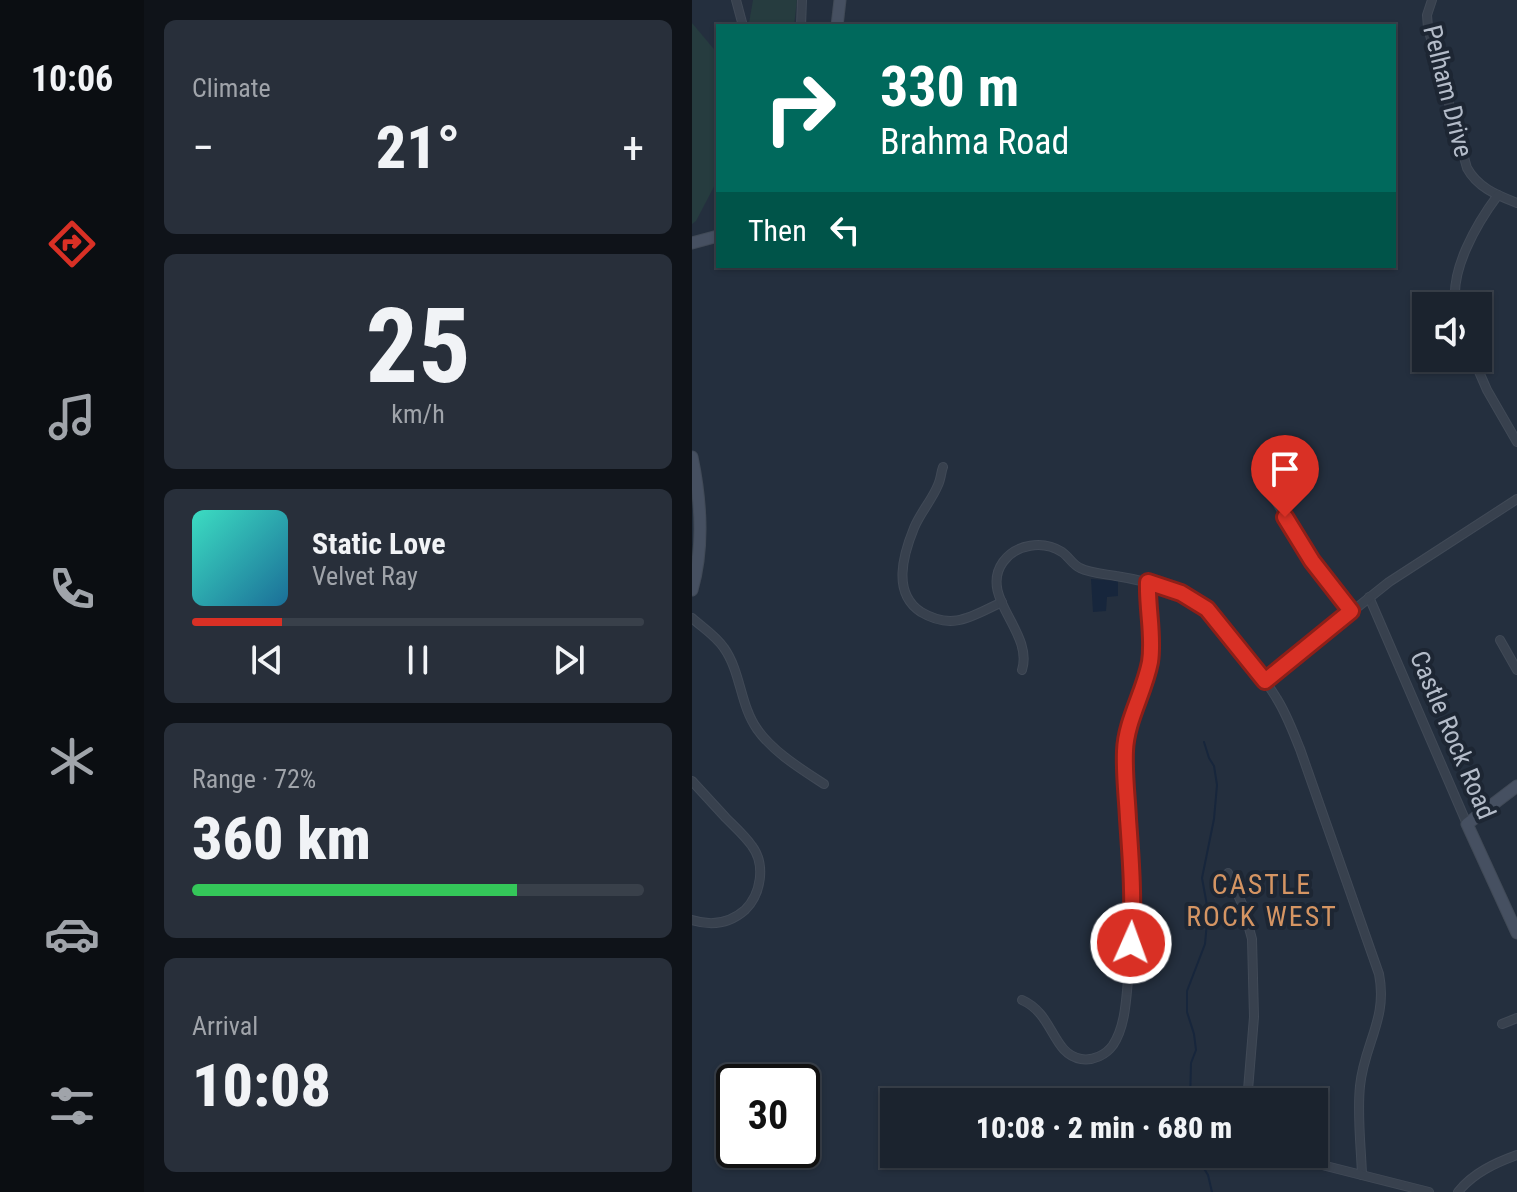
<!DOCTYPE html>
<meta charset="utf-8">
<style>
:root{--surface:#1b232e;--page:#282f3a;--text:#f1f3f6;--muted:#a0a4aa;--line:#39404a;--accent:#d93025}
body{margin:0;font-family:"Roboto Condensed",sans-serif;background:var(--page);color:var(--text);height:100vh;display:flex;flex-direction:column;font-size:30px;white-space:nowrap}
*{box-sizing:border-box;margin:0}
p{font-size:26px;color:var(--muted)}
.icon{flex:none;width:44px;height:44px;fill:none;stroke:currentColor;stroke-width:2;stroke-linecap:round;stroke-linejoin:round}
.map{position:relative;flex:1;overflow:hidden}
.details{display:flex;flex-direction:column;gap:20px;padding:20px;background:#0f1319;width:548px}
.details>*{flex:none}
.top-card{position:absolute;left:24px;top:24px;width:680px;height:244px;border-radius:0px;box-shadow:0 2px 6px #0004,0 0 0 2px var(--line);background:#00695c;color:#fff;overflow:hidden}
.tools{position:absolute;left:720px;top:292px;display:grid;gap:16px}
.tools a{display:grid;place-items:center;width:80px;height:80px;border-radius:0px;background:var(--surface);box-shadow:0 2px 6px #0004,0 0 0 2px var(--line);font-size:40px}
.speed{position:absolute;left:24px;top:1064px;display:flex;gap:16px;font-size:40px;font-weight:700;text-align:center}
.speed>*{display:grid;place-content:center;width:104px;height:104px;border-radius:50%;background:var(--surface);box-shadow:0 2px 6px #0004,0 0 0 2px var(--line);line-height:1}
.speed .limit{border:4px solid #111;border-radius:12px;background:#fff;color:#111}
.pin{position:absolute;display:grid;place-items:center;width:68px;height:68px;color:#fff;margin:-82px -34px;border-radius:50% 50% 50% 0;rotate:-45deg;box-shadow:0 0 8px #0007}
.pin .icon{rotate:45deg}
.me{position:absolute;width:88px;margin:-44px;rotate:2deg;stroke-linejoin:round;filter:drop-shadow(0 0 6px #0008)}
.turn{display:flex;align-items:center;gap:28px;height:168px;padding:0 32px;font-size:36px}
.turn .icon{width:104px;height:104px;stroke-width:2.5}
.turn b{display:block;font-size:56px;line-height:68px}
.then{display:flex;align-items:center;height:76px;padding:0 32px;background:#0003;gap:16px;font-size:30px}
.big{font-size:60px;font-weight:800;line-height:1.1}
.details .card{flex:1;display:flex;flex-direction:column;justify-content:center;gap:12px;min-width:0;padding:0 28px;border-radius:12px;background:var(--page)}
.details .dial{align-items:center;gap:0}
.dial b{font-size:104px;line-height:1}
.song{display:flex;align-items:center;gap:24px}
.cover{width:96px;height:96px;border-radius:12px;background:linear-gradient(135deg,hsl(170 70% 55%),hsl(200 70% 35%))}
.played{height:8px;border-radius:4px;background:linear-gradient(90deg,var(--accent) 20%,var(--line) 20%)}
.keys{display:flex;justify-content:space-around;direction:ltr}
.heat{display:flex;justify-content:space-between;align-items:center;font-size:44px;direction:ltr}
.charge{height:12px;border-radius:6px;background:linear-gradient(90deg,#34c759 72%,var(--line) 0)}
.trip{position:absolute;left:188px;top:1088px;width:448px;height:80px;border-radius:0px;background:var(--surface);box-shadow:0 2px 6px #0004,0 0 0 2px var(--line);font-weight:800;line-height:80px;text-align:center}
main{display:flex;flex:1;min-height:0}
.menu{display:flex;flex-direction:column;width:144px;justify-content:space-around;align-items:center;background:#0b0e12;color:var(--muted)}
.menu .icon{width:56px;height:56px}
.menu .selected{color:var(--accent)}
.menu b{font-size:36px;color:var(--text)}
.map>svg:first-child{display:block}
</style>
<main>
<nav class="menu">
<b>10:06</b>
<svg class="icon selected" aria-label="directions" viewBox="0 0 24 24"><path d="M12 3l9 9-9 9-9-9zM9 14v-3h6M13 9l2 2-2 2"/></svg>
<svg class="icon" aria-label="music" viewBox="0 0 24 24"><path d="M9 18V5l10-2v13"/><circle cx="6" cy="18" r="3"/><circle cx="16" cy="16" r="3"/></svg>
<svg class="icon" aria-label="phone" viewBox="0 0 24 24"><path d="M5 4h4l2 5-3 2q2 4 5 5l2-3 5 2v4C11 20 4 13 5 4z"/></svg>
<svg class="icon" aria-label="climate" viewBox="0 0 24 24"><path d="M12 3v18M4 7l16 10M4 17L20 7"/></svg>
<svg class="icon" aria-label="car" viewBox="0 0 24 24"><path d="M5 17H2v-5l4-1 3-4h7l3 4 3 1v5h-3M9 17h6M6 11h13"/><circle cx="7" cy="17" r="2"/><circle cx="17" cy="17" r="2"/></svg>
<svg class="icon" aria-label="filters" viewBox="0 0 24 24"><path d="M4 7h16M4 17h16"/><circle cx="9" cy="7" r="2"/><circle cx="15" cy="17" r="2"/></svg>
</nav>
<section class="details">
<div class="card"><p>Climate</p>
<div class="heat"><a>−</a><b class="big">21°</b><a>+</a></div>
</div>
<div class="card dial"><b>25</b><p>km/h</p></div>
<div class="card">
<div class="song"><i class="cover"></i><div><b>Static Love</b><p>Velvet Ray</p></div></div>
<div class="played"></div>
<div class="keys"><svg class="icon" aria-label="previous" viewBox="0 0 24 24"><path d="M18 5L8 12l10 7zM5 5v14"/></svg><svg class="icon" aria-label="pause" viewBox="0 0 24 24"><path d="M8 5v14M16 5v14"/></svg><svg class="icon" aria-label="next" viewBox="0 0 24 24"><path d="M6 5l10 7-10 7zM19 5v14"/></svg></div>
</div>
<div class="card"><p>Range · 72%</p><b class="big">360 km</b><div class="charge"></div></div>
<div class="card"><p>Arrival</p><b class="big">10:08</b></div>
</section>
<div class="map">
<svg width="825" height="1192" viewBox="0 0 825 1192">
<rect width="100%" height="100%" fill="#242f3e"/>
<g fill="#263c3f">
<path d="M61,0H105L102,26H59L57,23Z"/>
<path d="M0,23L26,54V179L4,221L0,224Z"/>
</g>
<path fill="#17263c" d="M399,579L426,581V596L415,597L414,611L401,612Z"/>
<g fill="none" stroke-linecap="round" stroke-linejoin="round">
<g stroke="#17263c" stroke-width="2">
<path d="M498,1102L499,1063L504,1050L502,1034L495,1012V991L513,944L516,911L510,878L522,819L525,785L522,766L517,758L512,742"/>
<path d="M503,1154L516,1175L520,1192"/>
</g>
<g stroke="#414a57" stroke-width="10">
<g id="street">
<path d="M44,0L51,26"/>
<path d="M740,0L735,15L736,28L775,168C786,188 805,195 825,203"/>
<path d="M109,26L110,0"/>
<path d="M764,306C757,271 785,223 806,195"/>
<path d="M781,358L795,390L825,442"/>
<path d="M251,467C249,472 249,479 246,485C240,500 228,513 222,528C211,555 200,593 229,612C261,631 280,616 310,602"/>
<path d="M584,501L620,561L659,611"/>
<path d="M677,597L775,824"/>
<path d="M0,618C11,628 24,636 32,648C49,672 48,705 65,729C81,752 109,769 132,784"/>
<path d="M808,640L825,670"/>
<path d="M330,670C342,632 286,597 311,562C324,544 351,540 370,552C377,557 381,565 388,568C398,573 413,574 424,576C444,579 463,584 483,591C493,595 505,601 514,608C526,619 536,633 545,646C559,663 574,680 585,699C595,715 601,732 608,749L687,974C696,1019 672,1044 668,1086C665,1115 669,1146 670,1175"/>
<path d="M573,681L697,582L825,499"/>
<path d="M0,781C11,793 23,806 34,818C43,827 53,836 60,846C74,865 69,894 53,910C37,924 19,926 0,920"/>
<path d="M536,873L551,906L560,939L562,1017L556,1090L557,1102"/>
<path d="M330,1000C362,1014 360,1054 389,1059C401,1061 414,1055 421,1045C433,1027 434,1001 436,980C438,958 441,935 441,913C442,860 435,806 433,753C436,722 452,694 457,663C462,636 455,609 456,582"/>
<path d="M810,1024L825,1018"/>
<path d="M596,1154L634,1166L737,1192"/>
<path d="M766,1192C781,1173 803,1163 825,1155"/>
</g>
</g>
<g stroke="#414a57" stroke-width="13">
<g id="secondary">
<path d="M145,26L148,0"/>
<path d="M0,243L26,236"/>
<path d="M0,457C9,500 12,548 0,590"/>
<path d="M825,786L775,824L825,933"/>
</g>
</g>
<use href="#street" stroke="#38414e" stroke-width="8"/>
<use href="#secondary" stroke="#465061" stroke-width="11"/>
</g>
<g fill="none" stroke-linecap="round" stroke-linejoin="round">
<g stroke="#8d1f18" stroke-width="20">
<path id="route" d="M439,943C442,901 439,861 436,819C435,797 432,774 433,751C434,721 452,693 458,662C462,636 455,609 456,582L489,593L515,609L573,681L659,611L620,561L593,517"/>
</g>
<use href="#route" stroke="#d93025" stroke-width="14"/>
</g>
<g text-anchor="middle" stroke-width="8" stroke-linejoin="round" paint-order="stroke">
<g font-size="26" fill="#b4bcc9" stroke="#1d2633">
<text transform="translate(756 91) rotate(76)" y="9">Pelham Drive</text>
<text transform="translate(761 735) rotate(67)" y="9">Castle Rock Road</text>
</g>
<g font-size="28" letter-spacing="2" fill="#d59563" stroke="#1d2633">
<text x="570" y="894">CASTLE<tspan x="570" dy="32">ROCK WEST</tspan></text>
</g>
</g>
</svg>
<div class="tools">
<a><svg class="icon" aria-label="sound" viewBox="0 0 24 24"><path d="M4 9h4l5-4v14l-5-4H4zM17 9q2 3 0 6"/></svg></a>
</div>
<div class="speed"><div class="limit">30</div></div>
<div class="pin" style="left:593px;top:517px;background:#d93025"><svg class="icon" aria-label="arrive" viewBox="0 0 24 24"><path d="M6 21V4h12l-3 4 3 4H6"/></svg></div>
<svg class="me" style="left:439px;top:943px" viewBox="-20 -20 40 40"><circle r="17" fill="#d93025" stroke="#fff" stroke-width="3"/><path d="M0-11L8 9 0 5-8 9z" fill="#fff"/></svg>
<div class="trip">10:08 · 2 min · 680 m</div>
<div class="top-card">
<div class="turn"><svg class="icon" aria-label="right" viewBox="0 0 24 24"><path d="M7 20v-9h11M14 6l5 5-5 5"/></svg><div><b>330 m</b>Brahma Road</div></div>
<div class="then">Then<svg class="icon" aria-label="left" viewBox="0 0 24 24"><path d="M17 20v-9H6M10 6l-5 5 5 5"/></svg></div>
</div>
</div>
</main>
